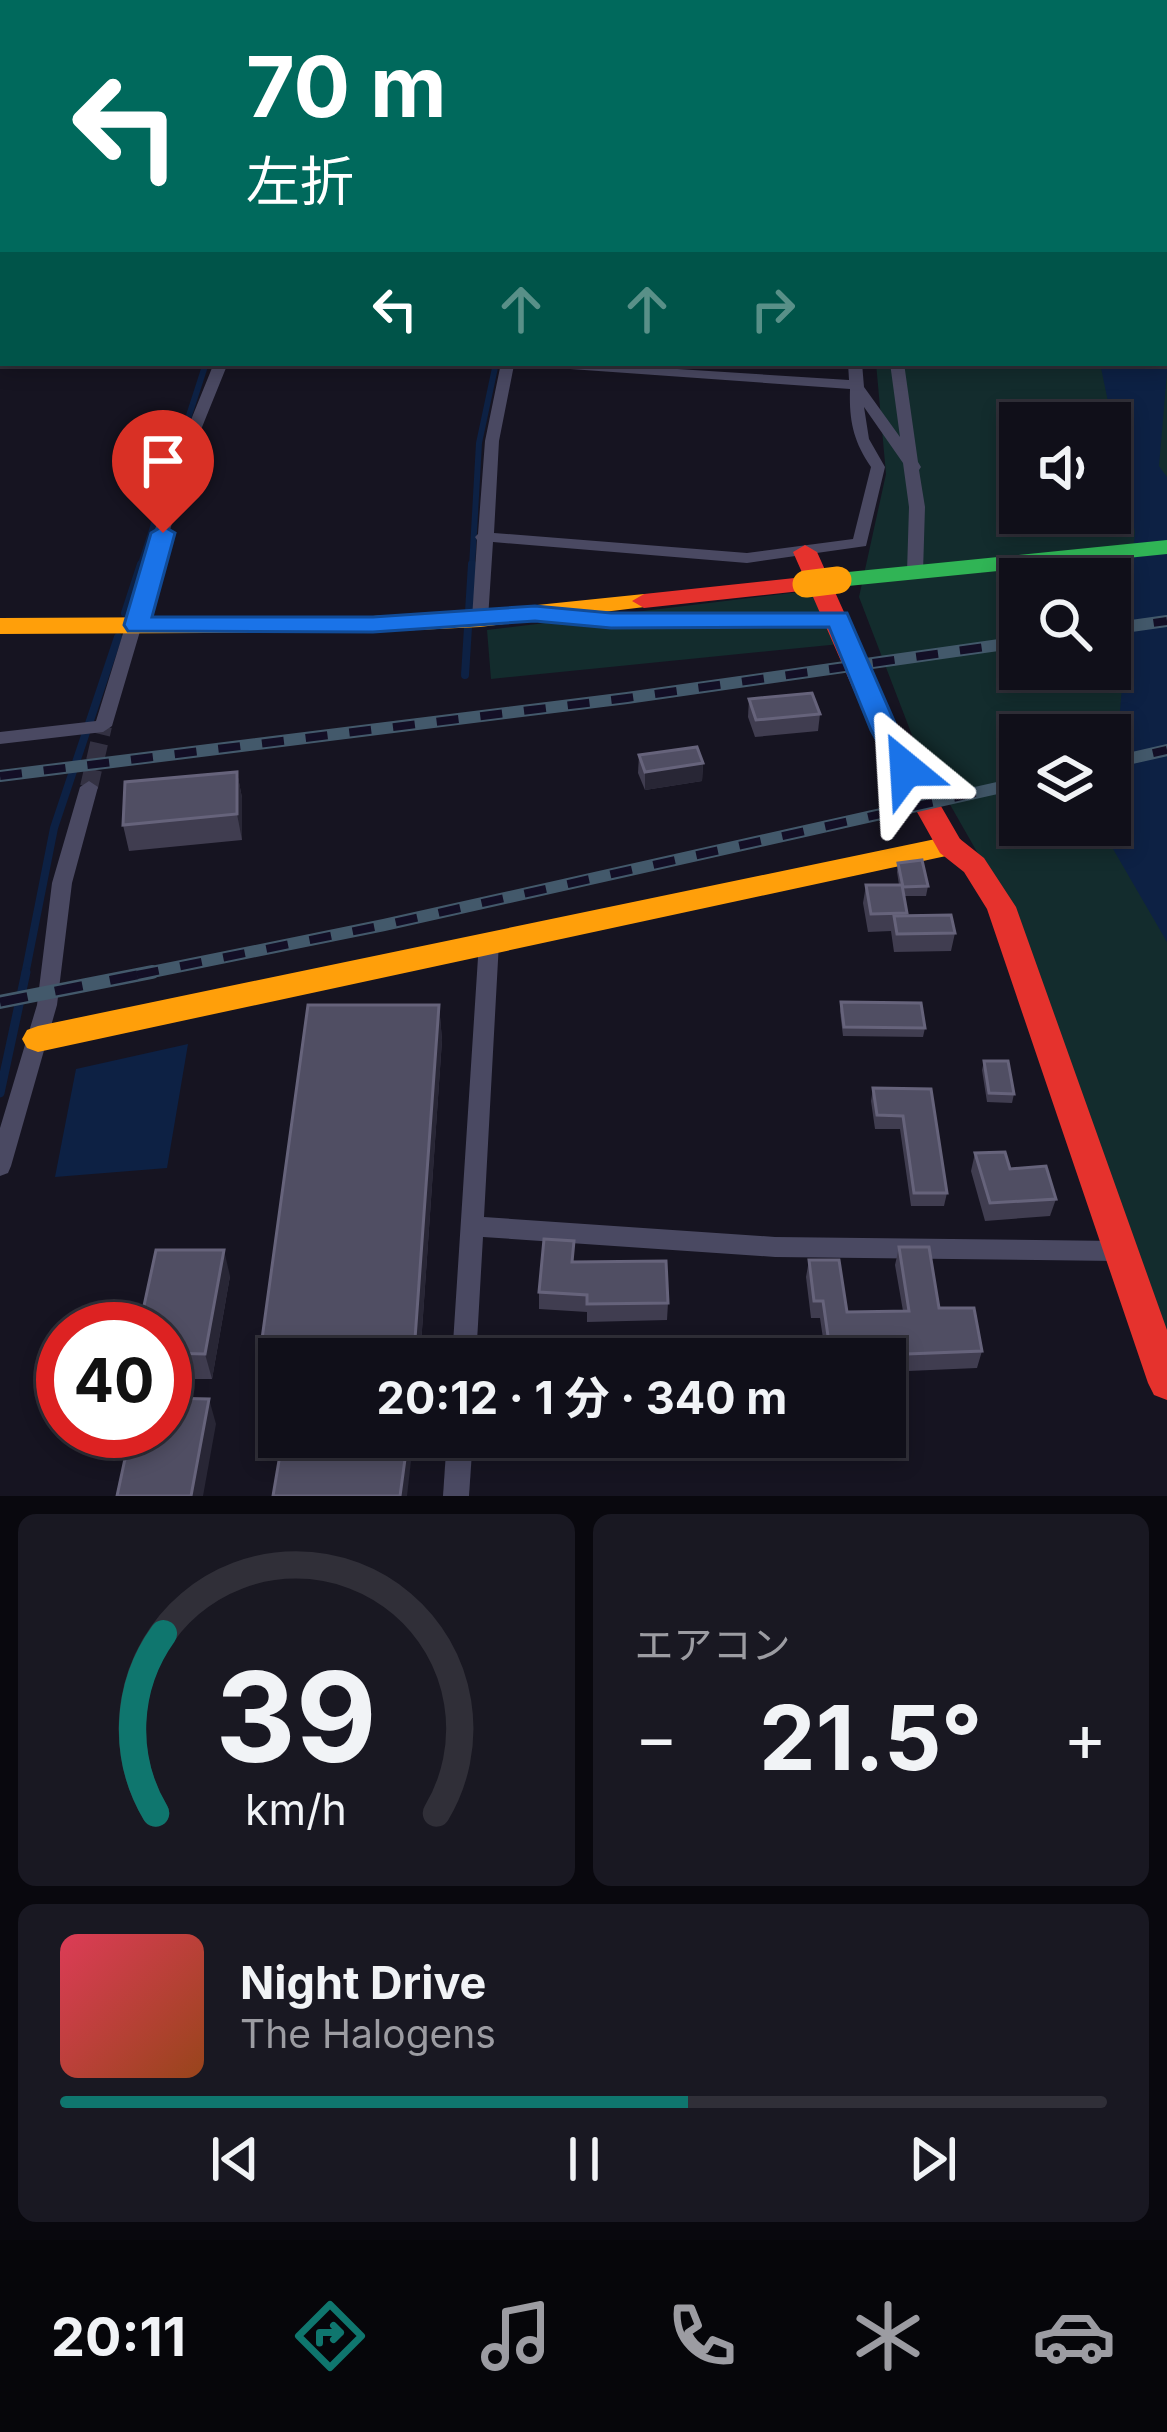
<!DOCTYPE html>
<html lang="ja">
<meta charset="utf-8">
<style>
:root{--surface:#100f19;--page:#191822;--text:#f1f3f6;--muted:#9c9ca2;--line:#302f38;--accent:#0f766e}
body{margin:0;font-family:Inter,"Noto Sans JP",sans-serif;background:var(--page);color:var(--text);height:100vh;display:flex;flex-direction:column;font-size:45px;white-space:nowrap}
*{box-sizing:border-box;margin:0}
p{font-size:39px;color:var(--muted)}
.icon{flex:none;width:66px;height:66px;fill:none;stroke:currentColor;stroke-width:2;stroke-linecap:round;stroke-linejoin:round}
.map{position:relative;height:1496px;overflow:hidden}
.drawer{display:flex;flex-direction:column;gap:18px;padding:18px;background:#09080e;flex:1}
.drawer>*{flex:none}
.hud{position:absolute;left:0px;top:0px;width:1167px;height:366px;box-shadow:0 6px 18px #0003,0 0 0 3px var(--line);background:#00695c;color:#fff;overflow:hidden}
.buttons{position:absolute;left:999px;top:402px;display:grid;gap:24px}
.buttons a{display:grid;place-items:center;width:132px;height:132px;border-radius:0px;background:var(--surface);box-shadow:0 6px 18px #0003,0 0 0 3px var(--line);font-size:60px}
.speed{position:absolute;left:36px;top:1302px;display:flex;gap:24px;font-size:60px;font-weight:700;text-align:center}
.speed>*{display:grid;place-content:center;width:156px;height:156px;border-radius:50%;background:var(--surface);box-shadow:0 6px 18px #0003,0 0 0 3px var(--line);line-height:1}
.speed .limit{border:18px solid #d22;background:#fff;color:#111}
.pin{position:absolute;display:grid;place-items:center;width:102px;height:102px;color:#fff;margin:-123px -51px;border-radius:50% 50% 50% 0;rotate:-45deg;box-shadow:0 0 12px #0007}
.pin .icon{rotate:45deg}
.me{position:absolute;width:132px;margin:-66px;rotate:333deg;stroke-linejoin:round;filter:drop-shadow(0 0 9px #0008)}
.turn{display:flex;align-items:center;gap:42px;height:252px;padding:0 48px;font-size:54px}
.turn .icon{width:156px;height:156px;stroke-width:2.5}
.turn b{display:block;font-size:84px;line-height:102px}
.lanes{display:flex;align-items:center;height:114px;padding:0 48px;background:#0003;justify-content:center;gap:60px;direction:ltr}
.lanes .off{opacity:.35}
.big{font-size:90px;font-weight:700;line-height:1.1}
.drawer .card{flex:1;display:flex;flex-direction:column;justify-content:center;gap:18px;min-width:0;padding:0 42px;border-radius:18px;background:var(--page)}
.drawer .dial{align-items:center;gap:0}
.dial svg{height:312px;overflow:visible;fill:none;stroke:var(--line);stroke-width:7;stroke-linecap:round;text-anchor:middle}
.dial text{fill:var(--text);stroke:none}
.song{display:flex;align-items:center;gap:36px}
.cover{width:144px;height:144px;border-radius:18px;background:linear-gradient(135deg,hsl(350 70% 55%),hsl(20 70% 35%))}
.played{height:12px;border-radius:6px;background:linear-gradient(90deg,var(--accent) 60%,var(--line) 60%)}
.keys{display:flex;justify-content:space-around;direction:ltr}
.heat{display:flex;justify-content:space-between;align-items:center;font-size:66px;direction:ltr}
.drawer .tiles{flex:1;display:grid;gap:18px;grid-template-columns:1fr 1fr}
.card:last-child{grid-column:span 2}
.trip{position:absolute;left:258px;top:1338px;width:648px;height:120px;border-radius:0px;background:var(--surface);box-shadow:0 6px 18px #0003,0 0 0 3px var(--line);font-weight:700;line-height:120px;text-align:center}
.tabs{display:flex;height:192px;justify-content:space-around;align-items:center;background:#06060a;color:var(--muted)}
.tabs .icon{width:84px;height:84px}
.tabs .current{color:var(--accent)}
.tabs b{font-size:54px;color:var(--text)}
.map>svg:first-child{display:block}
</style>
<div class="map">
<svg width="1167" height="1496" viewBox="0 0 1167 1496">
<rect width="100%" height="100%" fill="#161421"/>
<g fill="#132c2d" fill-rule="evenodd">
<path d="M1164,191L1167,199V1382L1022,931L915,743L859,597L886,474L876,363H1164ZM1020,423H1110V513H1020ZM1020,579H1110V669H1020ZM1020,735H1110V825H1020Z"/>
<path d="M816,590L840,644L491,679L487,630Z"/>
</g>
<g fill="#0d2144">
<path d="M1164,310L1167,372L1159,466L1167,477V942L1109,842L1135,532L1100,363H1164Z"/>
<path d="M188,1044L167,1168L55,1177L76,1069Z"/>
</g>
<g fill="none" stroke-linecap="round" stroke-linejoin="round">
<g stroke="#0d2144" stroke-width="6">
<path d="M140,567L206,363"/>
<path d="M472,567L479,443L496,363"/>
</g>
<g stroke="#0d2144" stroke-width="8">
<path d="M125,613L141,564"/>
<path d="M465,675L472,564"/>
<path d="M25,975L54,828L118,637"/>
</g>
<path stroke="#0d2144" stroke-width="9" d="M0,1093L26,972"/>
<path fill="#0d2144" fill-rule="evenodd" d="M3,156V172L0,173V157Z"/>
<path stroke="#333142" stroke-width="18" stroke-dasharray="18 9" stroke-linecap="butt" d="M89,787L103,726"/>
<g fill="#4a4962" fill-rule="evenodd">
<path d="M89,0H99L97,3H87Z"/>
<rect x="345" y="0" width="10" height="3"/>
<path d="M498,0H508L507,3H497Z"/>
<rect x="710" y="0" width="10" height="3"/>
<rect x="831" y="0" width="10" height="3"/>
<rect x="1118" y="0" width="10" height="3"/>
<rect x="0" y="69" width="3" height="6"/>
<path d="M1164,77L1167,78V84L1164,83Z"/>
<rect x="0" y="133" width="3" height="7"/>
<rect x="1164" y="154" width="3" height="13"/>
<path d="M0,182L3,183V192L0,191Z"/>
<path d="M214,363H228L196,442L112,726L103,732L0,744V732L96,721L182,442Z"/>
<path d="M501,363H583L849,380L848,363H862L864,387L900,437L890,363H904L918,462L921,467L919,470L925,507L923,572L915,577L907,572L909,507L903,463L864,407L869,439L885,467L866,546L747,563L493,542L488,619L480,624L474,623L472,619L477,540L475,537L478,534L485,441ZM514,365L850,389C849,420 853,441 871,467L853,539L747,553L494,533L499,441Z"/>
<path d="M544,610L611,616L839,614L847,619L839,624L611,626L538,619L536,615L538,611Z"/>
<path d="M89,781L98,787L72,883L57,1005L11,1166L8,1173L0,1176V1128L37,1005L52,883L80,787Z"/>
<path d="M489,934L496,937L499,942L484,1217L775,1237L1118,1241L1126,1244L1130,1251L1126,1258L1118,1261L775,1257L483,1237L476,1359H452L479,942L482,937Z"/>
<path d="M447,1437H473L469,1496H443Z"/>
</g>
<path fill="#30b455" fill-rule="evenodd" d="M1167,540V554L838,587L826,580L838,573Z"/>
<g fill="#ff9f0a" fill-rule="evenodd">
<path d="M644,594L653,596L656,601L653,606L480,627L373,632L0,634V618L373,616L480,611Z"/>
<path d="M950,836L960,839L964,846L960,853L38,1052L27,1048L22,1039L27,1030L38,1026Z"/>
</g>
<path fill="#e5322d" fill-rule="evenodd" d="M805,545L817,552L897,730L960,839L984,858L1016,907L1167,1330V1400L1154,1395L1148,1383L987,909L964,872L940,853L871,730L810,590L644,608L632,601L644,594L804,577L793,552Z"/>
<g stroke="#43596b" stroke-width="12">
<g id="rail-far1">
<path d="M1110,629L1167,621"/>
<path d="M1110,763L1167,750"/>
<path d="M0,776L627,698L1020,642"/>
<path d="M137,975L384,925L1020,783"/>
</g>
</g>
<g stroke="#43596b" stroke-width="14">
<path id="rail" d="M0,1002L152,972"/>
</g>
<use href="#rail-far1" stroke="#130f26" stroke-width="8" stroke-dasharray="22" stroke-linecap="butt"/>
<use href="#rail" stroke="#130f26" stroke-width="9" stroke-dasharray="28" stroke-linecap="butt"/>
<path stroke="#ff9f0a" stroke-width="27" d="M806,584L838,580"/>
</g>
<g fill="#403d50">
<path d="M749,699L820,714L818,731L755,737L748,717Z"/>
<path d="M639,755L703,763L702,781L645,790L638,773Z"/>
<path d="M237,772L242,798V840L129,851L123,825Z"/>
<path d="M898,863L928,886L926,896H904L907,916L955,933L951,951L894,952L891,931L868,932L863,903L866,885H899L897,872Z"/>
<path d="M841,1002L925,1028L923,1037L843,1036L840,1011Z"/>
<path d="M439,1005L442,1040L420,1359H279V1373H269L262,1339Z"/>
<path d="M984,1061L1014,1094L1012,1103L987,1102L982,1070Z"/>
<path d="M873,1088L931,1089L947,1193L944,1206H911L900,1129H875L871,1101Z"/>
<path d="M975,1153L1010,1169L1056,1199L1050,1216L985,1221L971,1171Z"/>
<path d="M899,1247L939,1308L982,1351L977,1368L885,1372V1359H826L820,1318H811L806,1277L809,1260L847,1312L903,1311L895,1265Z"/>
<path d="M574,1262L668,1303L667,1320L587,1322V1312L539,1309V1292Z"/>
<path d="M230,1276L212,1379H165V1329Z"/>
</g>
<g fill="#282635">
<path d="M703,763L702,781L645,790V772Z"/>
<path d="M237,772L242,798V840L237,814Z"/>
<path d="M439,1005L442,1040L420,1359H417L415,1339Z"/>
<path d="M224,1250L230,1276L212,1379L205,1354Z"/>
<path d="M209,1399L216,1424L203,1496H191Z"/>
<path d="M408,1437H410L412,1452L407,1496H400Z"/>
</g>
<g fill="#504e63" stroke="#66637b" stroke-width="3">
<path d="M812,693L820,714L756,720L749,699Z"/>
<path d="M697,747L703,763L645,772L639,755Z"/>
<path d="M237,772V814L123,825L125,782Z"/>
<path d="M922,860L928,886L903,887L898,863Z"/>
<path d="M866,885H902L907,913L871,914Z"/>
<path d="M951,915L955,933L897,934L894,916Z"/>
<path d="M841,1002L921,1003L925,1028L844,1027Z"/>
<path d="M308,1005H439L415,1339H262Z"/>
<path d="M984,1061H1008L1014,1094L989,1093Z"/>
<path d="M873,1088L931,1089L947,1193H914L903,1116L877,1115Z"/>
<path d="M1005,1152L1010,1169L1046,1166L1056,1199L990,1203L975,1153Z"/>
<path d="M544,1239L574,1241L572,1262L666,1261L668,1303L587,1304V1295L539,1292Z"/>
<path d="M899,1247H929L939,1308H974L982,1351L831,1357L823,1301H814L809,1260H839L847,1312L909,1311Z"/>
<path d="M156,1250H224L205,1354L165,1353V1329H139Z"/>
<path d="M165,1398L209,1399L191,1496H117L131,1431H165Z"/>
<path d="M283,1437H408L400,1496H273Z"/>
</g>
<path fill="#1a73e8" stroke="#114b97" stroke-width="3" d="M163,526L175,533L152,617H373L535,606L611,613H847L898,730L920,769L916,775H896L871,730L829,627L611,628L535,621L373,632L128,631L124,625L151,533Z"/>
</svg>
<div class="buttons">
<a><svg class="icon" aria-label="sound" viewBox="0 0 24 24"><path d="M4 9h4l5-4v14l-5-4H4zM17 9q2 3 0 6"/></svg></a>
<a><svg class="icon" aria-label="search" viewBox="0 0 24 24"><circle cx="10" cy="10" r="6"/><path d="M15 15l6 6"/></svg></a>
<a><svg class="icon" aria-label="layers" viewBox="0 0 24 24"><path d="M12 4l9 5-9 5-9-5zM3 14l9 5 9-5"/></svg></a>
</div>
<div class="speed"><div class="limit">40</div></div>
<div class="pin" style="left:163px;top:533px;background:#d93025"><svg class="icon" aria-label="arrive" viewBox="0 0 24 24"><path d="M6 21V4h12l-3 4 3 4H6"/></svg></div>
<svg class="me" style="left:906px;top:769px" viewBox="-20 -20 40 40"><path d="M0-17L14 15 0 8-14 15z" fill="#1a73e8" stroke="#fff" stroke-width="4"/></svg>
<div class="trip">20:12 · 1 分 · 340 m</div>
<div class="hud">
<div class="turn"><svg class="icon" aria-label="left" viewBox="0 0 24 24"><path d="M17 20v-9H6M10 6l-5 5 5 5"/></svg><div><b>70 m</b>左折</div></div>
<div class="lanes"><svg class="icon" aria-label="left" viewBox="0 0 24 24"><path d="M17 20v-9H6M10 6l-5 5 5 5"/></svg><svg class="icon off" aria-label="ahead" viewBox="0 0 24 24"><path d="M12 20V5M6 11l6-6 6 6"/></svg><svg class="icon off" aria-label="ahead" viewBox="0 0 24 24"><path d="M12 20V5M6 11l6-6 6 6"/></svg><svg class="icon off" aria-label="right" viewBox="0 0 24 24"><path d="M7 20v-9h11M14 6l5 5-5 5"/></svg></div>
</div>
</div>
<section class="drawer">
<div class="tiles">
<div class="card dial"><svg viewBox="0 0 100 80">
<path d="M14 69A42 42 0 1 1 86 69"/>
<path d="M14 69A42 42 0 0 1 16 23" stroke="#0f766e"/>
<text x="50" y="56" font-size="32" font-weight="700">39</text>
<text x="50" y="72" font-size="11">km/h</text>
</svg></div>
<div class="card"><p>エアコン</p>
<div class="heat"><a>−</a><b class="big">21.5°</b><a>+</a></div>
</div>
<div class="card">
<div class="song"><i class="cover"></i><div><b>Night Drive</b><p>The Halogens</p></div></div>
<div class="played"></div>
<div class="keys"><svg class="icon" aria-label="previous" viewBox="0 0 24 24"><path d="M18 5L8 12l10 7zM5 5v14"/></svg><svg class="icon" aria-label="pause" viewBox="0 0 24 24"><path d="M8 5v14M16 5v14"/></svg><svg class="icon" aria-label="next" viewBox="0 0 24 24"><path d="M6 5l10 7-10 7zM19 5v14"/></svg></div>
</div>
</div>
</section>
<nav class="tabs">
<b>20:11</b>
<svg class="icon current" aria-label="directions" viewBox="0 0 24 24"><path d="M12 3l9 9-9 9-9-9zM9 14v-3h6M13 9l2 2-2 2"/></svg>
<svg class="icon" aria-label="music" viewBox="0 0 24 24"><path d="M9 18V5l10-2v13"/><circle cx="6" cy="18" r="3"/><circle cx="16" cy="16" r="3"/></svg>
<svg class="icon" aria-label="phone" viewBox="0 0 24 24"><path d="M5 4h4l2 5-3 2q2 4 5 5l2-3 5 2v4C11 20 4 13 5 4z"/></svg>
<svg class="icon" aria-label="climate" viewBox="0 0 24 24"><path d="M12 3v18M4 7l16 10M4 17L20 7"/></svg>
<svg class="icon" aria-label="car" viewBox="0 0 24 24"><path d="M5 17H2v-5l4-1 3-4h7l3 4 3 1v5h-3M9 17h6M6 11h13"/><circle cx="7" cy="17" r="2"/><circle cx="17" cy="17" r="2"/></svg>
</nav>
